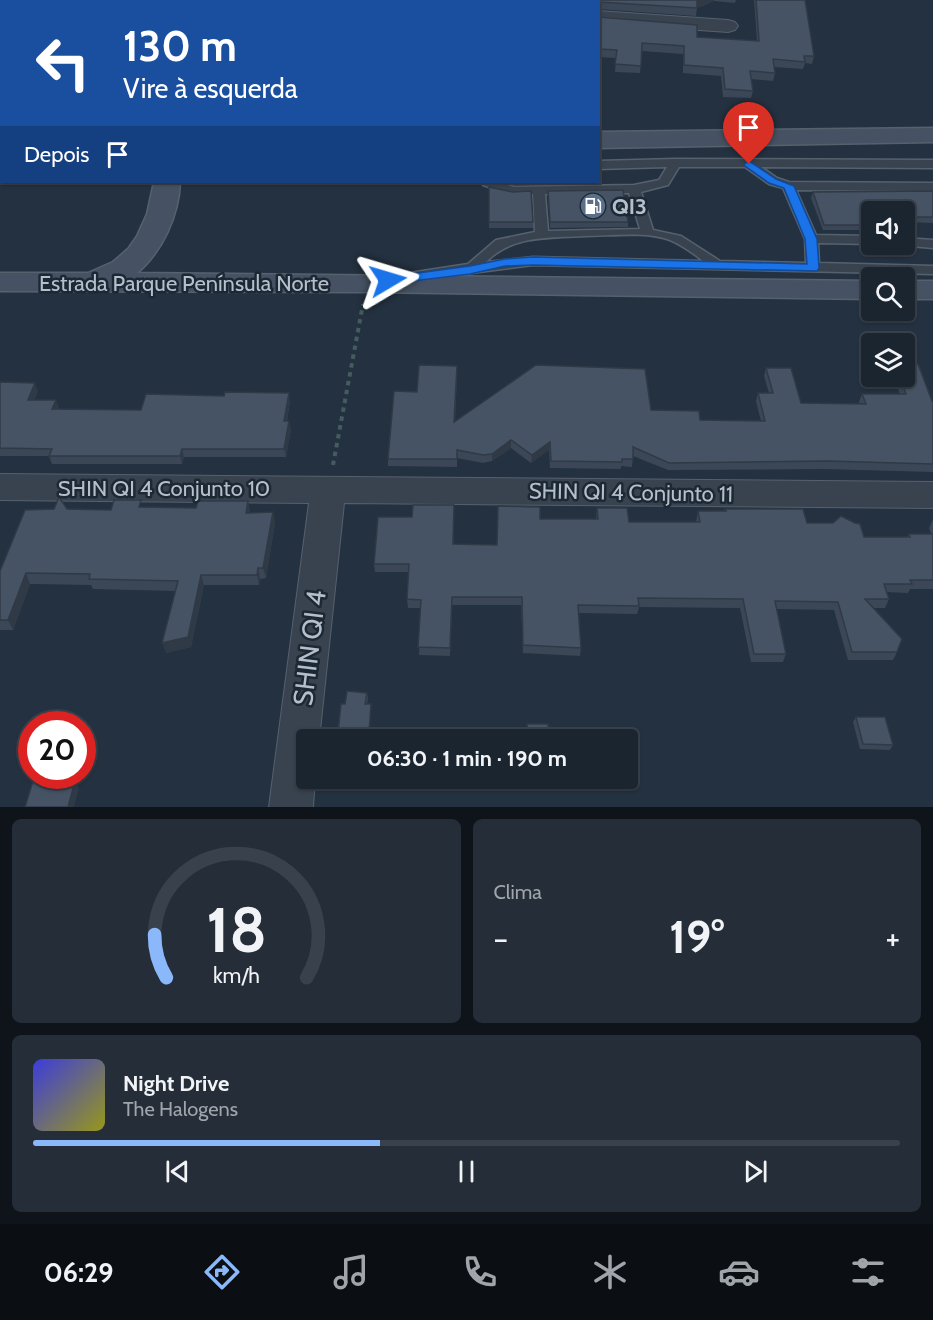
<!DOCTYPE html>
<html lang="pt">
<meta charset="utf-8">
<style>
:root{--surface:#1b2530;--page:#242d38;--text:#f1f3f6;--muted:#a0a5ab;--line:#39424c;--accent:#8ab8fb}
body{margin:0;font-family:Cabin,sans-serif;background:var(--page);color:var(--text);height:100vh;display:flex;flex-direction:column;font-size:22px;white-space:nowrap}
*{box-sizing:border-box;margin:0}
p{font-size:20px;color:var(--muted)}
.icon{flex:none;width:33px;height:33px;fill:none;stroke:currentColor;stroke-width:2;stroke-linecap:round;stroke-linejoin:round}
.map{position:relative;height:807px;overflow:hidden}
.side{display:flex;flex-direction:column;gap:12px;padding:12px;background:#0f141a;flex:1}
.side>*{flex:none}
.guide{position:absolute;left:0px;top:0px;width:600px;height:183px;box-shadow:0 2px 4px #0004,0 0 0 2px var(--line);background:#1a4fa0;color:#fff;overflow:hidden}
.tools{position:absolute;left:861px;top:201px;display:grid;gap:12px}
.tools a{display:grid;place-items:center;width:54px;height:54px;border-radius:6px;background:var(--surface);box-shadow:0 2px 4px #0004,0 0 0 2px var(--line);font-size:30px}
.speed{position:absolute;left:18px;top:711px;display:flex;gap:12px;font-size:30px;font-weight:700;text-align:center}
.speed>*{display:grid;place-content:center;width:78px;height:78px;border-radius:50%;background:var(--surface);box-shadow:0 2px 4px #0004,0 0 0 2px var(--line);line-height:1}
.speed .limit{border:9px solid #d22;background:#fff;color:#111}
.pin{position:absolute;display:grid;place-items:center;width:51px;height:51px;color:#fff;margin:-62px -26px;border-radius:50% 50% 50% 0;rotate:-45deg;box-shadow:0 0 6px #0007}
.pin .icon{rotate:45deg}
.me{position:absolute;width:66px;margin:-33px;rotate:83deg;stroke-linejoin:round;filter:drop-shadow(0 0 4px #0008)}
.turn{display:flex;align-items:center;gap:21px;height:126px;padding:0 24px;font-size:27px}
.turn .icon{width:78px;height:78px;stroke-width:2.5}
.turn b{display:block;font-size:42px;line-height:51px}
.then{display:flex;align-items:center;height:57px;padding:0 24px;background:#0003;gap:12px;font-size:22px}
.big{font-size:45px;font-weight:700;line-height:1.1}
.side .card{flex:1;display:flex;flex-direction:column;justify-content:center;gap:9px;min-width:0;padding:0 21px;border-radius:9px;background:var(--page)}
.side .dial{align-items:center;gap:0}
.dial svg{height:156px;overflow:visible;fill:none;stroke:var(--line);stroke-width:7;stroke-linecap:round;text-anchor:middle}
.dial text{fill:var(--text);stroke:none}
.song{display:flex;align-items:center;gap:18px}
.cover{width:72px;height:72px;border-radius:9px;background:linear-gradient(135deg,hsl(240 70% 55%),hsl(60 70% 35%))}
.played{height:6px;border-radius:3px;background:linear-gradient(90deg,var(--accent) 40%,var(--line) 40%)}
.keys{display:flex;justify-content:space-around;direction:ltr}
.heat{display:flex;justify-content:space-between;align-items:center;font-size:33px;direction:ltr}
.side .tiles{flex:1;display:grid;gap:12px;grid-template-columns:1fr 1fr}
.card:last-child{grid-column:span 2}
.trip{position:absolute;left:296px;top:729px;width:342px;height:60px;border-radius:6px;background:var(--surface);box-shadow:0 2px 4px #0004,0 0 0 2px var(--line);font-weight:700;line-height:60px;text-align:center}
.tab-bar{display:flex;height:96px;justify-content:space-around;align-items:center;background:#0b0f13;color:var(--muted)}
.tab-bar .icon{width:42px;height:42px}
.tab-bar .current{color:var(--accent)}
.tab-bar b{font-size:27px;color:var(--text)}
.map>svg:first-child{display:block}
</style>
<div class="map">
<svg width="933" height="807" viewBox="0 0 933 807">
<rect width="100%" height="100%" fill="#243140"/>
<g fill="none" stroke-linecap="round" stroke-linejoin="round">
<g stroke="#56616e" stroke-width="3">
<g id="service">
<path d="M675,159L933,160V168L761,167L777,178L789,182L933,183V191L796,190L816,235L872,236V244L818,243L819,263L933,266V274L533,265L403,282L396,278L403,274L468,264L496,240L535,232L533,194L513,195L483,185L481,182H497L514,187L634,185L659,180L667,167L598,169V161ZM679,167H745L769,184L783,188L805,239L806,263L720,261L681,236L653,230L641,192L668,185ZM629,193L640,229L548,231L545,194ZM585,236C611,236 645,231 670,240C682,245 693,253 703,261L533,257L486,262C512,235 550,238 585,236Z"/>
<path d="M904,238L933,240V248L899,245L904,244Z"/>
</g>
</g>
<g stroke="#56616e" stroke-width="2">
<g id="minor">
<path d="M598,11L728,20L735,22L738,26L735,30L728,32L598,23Z"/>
<path d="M0,474L933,482V508L344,503L319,740H306V778H315L313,807H269L309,503L0,500Z"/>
</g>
</g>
<g stroke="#56616e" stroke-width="3">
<g id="tertiary">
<path d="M182,0H203L181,2Z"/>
<path d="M0,112H2L0,127Z"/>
</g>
</g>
<g stroke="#56616e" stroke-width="3">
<g id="secondary">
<path d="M933,128V142L598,148V132Z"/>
<rect x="0" y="150" width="2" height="16"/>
<path d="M154,182H180C179,215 162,252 137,273L872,281V299L367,292L0,291V273H88L113,262L128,249L137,236L147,214Z"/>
<rect x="904" y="281" width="29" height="18"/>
</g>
</g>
<path stroke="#455c5e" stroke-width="4" stroke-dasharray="4.5 4.5" stroke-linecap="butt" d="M333,465L363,304"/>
<use href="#service" fill="#394350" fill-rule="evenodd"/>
<use href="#minor" fill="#394350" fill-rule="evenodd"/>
<use href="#tertiary" fill="#394350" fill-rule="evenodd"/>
<use href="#secondary" fill="#465263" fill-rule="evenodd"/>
</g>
<g fill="#3b4756">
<path d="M299,0H736L735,3L714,1L697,8L696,16L598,9V2Z"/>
<path d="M754,0H805L814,56L812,64L805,63L803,69L774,67L775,73L773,81L751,79L753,91L751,98L723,97L721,76L683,73V54L642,51L640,73L615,72L616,58L598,57V17L697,37L757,41Z"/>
<path d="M489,187L533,222V228H489Z"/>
<path d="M548,191L628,222V227L550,228Z"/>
<path d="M933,191V223L904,222V212H872V230H823L811,198L813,192Z"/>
<path d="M766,368L801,403L860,404L859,402L862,394H900L893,376H904L933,401V472L826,469L668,470L633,456L632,467L621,466V469L550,468L549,450L531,463L511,448L492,461L483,463L457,458V467L388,466V459L417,392L457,373L455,422L651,410L700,420L761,421L756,401L758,393H769L764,376Z"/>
<path d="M0,382L38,391L34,400H56L58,410H141L290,401L287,421H289L291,429L286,457H184L182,464H52L49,456H0Z"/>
<path d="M248,501L250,513L273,512L275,523L266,578L260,579L259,585H204L191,647L166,653L175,591L93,589L91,585L30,584L13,630H0V571L67,509L111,510L143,507L196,508Z"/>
<path d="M597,508L629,522H696L698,511H725V509L807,523L864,537H907L909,534H931L929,528L933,519V589H910L908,593L886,592L889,599L885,608H872L897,652L893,660H848L834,610L776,609L786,654L783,662H751L740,608L639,607L637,614L578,613L581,648L580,656L523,653L521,605H452L450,656L419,655L421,608H408L407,599L409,572H375L374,564L497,545L540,519H596Z"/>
<path d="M367,693L368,698L367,704H371V710L369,737L338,738V733L345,704Z"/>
<path d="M856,717L893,745L890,750L860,749L853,722Z"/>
<path d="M494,778H555V782L494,781Z"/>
</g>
<g fill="#303a46">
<path d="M699,0H714V1L696,8L697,1Z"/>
<path d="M35,383L38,391L31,408L28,400Z"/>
<path d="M289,393L290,401L285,429L284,421Z"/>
<path d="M56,400L59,408L55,417L52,409Z"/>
<path d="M289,421L291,429L286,457L284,449Z"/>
<path d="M511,440V448L492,461V454Z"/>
<path d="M550,442L549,450L531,463L532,455Z"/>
<path d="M182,449L184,457L182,464L180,456Z"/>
<path d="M248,501L250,512L248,523L246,513Z"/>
<path d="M273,512L275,523L266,578L263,568Z"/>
<path d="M258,568L260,579L259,585L257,575Z"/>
<path d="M26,573L30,584L13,630L8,620Z"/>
<path d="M201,575L204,585L191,647L166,653L162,643Z"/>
<path d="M75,781L79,789L74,807H68Z"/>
</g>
<g fill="#455364" stroke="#303a46" stroke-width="1.5">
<path d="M0,0H86L85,2H2V14H0Z"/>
<path d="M299,0H699L697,1V8L598,2H298Z"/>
<path d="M756,0H805L814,56H804L805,62L773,59L775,73L750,71L753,91L725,89L723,68L684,65V46L642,43L641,66L615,64L617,50L598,49V17L697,25V37L759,41Z"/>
<path d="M489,187L513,192L531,191L533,222H489Z"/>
<path d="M623,190L628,222H550L548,191Z"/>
<path d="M933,191V217H904V212H872V225H824L813,192Z"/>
<path d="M904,364H918L932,401H933V464L828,461L669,463L633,447V459H622V462L551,461L550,442L532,455L511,440L492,454L483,455L457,450V459H388L394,391L417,392L419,365L457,366L454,422L536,365L645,369L651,410L699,411L700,420L765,421L758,393H773L766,368H791L801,403L866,404L862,394H906L899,376H904Z"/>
<path d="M0,382L35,383L28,400H56L52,409L141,410L146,394L224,396L225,392L289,393L284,421H289L284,449H182L180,456H49L52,449L0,448Z"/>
<path d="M59,497L67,509L111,510L114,500H141L139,507L196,508L198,501H248L246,513L273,512L263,568H258L257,575H201L188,637L162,643L178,581L89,579L90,574L26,573L8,620H0V571L25,510L54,509Z"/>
<path d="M413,505H454L453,544L497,545L498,506L540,507V519H598L597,508H627L629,522H700L698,511H726L725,509H803L807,523H833L841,516L855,523L860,524L864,537H910L909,534H933V580H910L912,584H884L889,599H865L902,639L897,652H852L838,602L775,601L786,654H754L743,599L638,598L639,606L578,605L581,648L523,645L522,597H452L450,648L418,647L421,600L407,599L409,564H374L378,517H412Z"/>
<path d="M347,691L367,693L365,704H371L369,732L338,733L341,704H345Z"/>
<path d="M856,717H885L893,745L863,744Z"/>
<path d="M527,724H548V727H552L553,740H528Z"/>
<path d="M33,781H75L68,807H25Z"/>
</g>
<path fill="#1a73e8" stroke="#114b97" stroke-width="1.5" d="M749,161L776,179L794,186L817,239L819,268L817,271L533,265L505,266L470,274L388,284L382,280L388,277L470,266L505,259L533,257L807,264L805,239L784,188L769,183L745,166L744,164Z"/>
<defs>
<g id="fuel-disc" transform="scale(1.35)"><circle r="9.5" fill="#5c6f8a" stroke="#1d2835"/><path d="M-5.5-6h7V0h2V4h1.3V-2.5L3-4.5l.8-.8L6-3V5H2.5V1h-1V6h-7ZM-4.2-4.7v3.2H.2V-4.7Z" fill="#fff"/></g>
</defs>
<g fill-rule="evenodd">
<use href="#fuel-disc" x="593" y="206"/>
</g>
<g text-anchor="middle" stroke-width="5" stroke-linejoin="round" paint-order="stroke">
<g font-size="22" font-weight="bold" fill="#b5becb" stroke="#1d2835" text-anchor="start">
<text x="612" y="214">QI3</text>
</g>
<g font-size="22" fill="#b5becb" stroke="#1d2835">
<text x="184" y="291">Estrada Parque Península Norte</text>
<text x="164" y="496">SHIN QI 4 Conjunto 10</text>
<text transform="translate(631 492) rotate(1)" y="8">SHIN QI 4 Conjunto 11</text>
</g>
<g font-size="27" fill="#b5becb" stroke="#1d2835">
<text transform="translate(310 648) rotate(-83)" y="9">SHIN QI 4</text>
</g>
</g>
</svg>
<div class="tools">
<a><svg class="icon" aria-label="sound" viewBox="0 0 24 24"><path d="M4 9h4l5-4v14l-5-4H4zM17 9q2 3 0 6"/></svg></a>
<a><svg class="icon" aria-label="search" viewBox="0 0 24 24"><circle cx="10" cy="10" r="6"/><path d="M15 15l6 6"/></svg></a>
<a><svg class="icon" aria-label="layers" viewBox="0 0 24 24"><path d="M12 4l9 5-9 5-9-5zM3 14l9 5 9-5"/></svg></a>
</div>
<div class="speed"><div class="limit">20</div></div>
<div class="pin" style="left:749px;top:164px;background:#d93025"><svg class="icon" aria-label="arrive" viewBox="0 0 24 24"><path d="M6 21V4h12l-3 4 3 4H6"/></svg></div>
<svg class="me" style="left:388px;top:280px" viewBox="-20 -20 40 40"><path d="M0-17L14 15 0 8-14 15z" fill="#1a73e8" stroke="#fff" stroke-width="4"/></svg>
<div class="trip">06:30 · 1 min · 190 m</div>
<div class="guide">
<div class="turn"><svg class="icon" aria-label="left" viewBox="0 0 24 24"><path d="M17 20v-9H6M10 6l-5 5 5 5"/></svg><div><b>130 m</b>Vire à esquerda</div></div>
<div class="then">Depois<svg class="icon" aria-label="arrive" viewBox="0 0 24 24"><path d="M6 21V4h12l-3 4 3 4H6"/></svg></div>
</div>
</div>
<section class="side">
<div class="tiles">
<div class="card dial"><svg viewBox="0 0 100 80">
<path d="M14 69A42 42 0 1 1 86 69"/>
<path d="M14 69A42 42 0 0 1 8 47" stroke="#8ab8fb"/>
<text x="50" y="56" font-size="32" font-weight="700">18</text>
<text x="50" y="72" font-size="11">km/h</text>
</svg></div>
<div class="card"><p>Clima</p>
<div class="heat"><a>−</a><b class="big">19°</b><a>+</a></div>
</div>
<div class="card">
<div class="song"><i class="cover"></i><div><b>Night Drive</b><p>The Halogens</p></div></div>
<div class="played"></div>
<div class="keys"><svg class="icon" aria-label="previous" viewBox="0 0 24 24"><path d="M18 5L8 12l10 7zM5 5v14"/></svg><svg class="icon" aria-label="pause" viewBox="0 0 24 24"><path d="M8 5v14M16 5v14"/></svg><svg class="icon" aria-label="next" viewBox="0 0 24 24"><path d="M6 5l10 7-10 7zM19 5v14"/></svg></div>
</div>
</div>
</section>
<nav class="tab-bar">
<b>06:29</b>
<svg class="icon current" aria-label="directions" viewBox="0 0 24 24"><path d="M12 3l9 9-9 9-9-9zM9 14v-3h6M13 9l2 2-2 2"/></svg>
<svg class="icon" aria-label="music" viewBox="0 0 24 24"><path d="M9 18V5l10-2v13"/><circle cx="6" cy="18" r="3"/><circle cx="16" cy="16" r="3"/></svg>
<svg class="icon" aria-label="phone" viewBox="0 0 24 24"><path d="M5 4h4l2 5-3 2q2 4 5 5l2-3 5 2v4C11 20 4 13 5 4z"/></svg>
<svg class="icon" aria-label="climate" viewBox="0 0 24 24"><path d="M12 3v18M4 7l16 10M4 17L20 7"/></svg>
<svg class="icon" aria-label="car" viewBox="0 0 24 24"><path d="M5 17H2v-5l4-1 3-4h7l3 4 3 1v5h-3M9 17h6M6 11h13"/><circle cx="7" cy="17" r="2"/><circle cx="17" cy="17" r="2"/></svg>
<svg class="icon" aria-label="filters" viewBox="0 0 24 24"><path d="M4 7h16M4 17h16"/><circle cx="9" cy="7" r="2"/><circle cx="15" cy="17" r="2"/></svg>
</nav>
